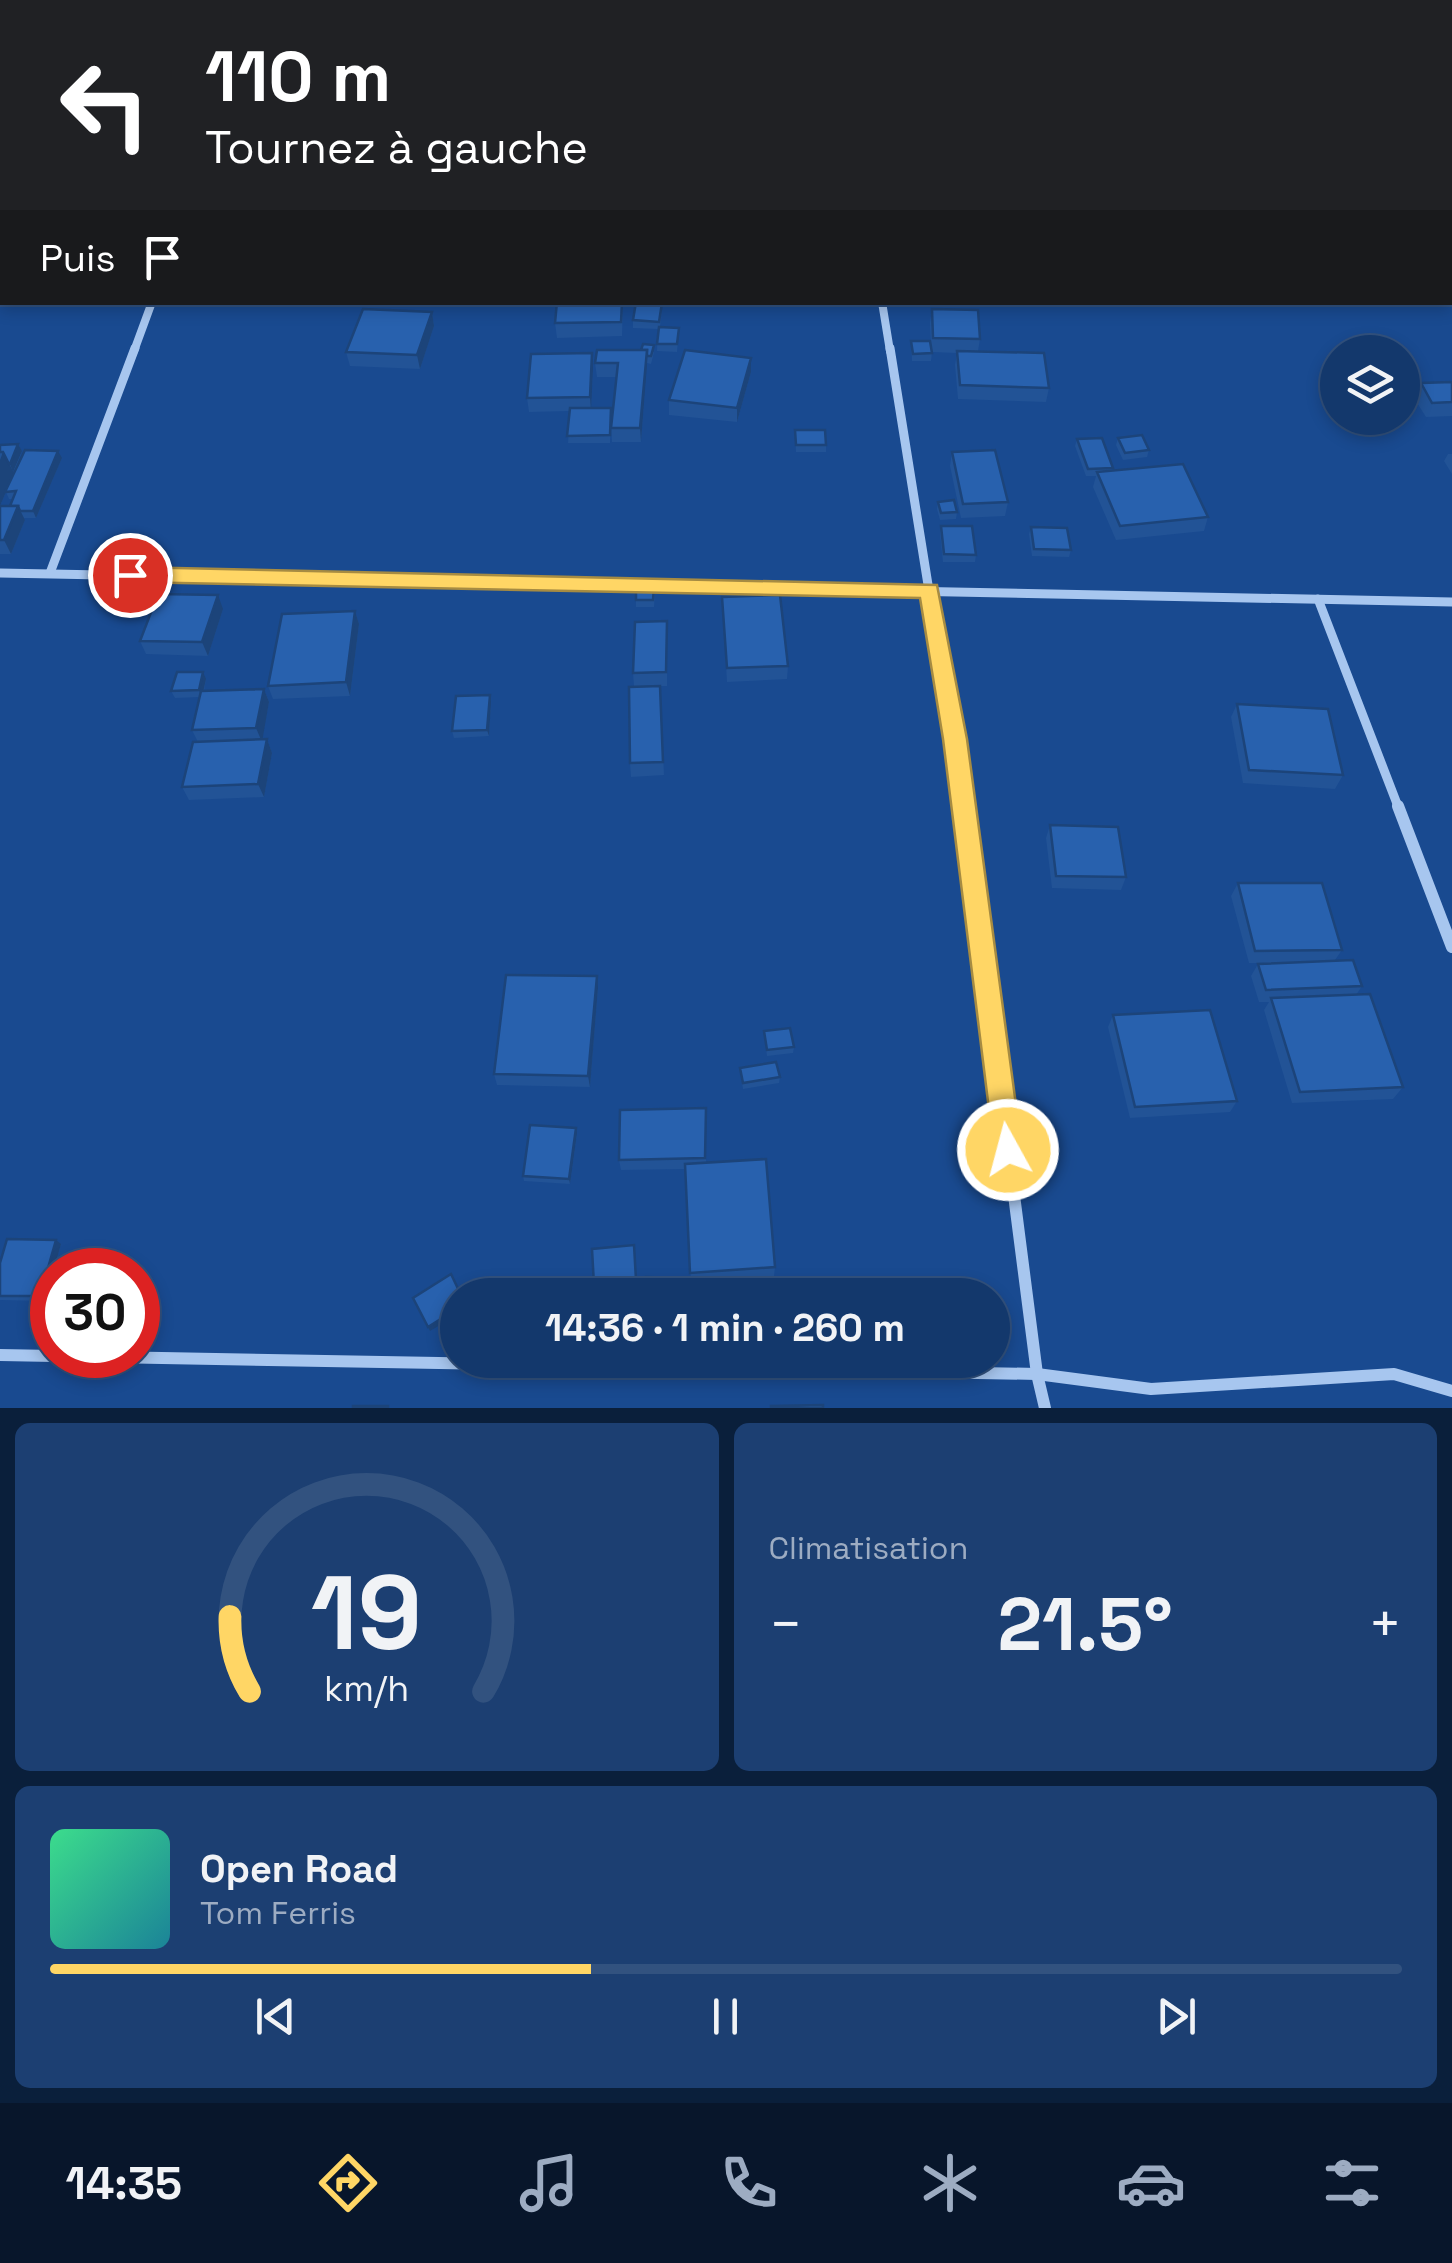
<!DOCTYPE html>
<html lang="fr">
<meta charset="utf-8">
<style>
:root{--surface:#13386c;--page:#1c3f72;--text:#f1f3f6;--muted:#9dacc2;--line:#32527f;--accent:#ffd665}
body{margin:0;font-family:"Space Grotesk",sans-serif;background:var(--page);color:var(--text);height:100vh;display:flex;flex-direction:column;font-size:38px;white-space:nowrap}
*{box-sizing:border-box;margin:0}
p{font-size:32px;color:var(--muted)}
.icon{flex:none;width:55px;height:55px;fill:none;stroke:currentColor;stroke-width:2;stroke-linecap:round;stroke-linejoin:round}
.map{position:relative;height:1408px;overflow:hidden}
.side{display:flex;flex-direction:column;gap:15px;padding:15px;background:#0a1f3b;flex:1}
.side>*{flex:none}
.guide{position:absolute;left:0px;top:0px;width:1452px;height:305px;box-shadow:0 5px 15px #0003,0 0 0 2px var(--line);background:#202124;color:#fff;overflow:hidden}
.controls{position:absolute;left:1320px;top:335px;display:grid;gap:20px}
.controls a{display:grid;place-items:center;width:100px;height:100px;border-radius:50%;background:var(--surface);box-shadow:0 5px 15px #0003,0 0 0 2px var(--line);font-size:50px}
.speed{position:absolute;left:30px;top:1248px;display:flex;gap:20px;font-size:50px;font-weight:700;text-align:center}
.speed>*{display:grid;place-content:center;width:130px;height:130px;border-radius:50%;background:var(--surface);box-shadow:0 5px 15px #0003,0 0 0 2px var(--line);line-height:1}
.speed .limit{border:15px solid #d22;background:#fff;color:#111}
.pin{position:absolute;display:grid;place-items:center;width:85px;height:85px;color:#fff;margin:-42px;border:5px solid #fff;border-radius:50%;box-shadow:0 2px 10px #0007}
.me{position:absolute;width:110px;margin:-55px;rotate:353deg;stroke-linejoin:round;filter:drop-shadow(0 0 8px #0008)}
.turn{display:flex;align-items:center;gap:35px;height:210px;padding:0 40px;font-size:45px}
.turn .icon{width:130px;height:130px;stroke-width:2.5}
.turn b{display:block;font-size:70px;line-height:85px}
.then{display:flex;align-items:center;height:95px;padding:0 40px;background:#0003;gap:20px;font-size:38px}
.big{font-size:75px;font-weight:800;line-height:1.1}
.side .widget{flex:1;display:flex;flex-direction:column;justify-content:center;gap:15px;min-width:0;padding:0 35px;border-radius:15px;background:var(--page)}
.side .dial{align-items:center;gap:0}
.dial svg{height:260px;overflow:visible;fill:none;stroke:var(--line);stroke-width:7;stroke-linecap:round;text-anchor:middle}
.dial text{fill:var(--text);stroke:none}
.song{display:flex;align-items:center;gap:30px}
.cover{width:120px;height:120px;border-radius:15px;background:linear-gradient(135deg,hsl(150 70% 55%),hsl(190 70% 35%))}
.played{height:10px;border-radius:5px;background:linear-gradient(90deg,var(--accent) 40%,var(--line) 40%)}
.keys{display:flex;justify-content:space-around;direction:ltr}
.heat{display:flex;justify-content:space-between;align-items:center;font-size:55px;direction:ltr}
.side .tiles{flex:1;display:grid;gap:15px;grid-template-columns:1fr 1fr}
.widget:last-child{grid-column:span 2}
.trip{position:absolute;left:440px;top:1278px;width:570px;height:100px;border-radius:50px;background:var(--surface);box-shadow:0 5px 15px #0003,0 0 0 2px var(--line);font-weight:800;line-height:100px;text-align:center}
.tab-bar{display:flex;height:160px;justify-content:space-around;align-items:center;background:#08162b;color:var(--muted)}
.tab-bar .icon{width:70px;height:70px}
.tab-bar .on{color:var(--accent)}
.tab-bar b{font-size:45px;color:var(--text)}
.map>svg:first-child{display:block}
</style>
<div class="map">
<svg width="1452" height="1408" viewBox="0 0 1452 1408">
<rect width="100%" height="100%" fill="#194a90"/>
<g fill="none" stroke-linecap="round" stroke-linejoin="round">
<g stroke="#a7c6ef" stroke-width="8">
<path d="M882,302L890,351"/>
<path d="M134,351L152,302"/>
</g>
<g stroke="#a7c6ef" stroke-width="9">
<path d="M890,348L964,809"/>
<path d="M0,573L1452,602"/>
<path d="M50,573L135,348"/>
<path d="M1318,599L1399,809"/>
</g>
<g stroke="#a7c6ef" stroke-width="12">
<path d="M964,806L1037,1374L1045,1408"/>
<path d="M1398,806L1452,947"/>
<path d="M0,1355L1037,1374L1151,1389L1394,1374L1452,1391"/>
</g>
</g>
<g fill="#225396" fill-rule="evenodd">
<path d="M557,302H623L622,336L557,338L555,323Z"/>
<path d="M932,309L980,339L978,351L1049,388L1046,402L958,399L955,365L957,353L932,352L931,361H912L911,341L931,345L930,323Z"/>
<path d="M662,310L660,327L679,328L677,352L657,351L658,329L633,328V320Z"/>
<path d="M432,312L434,326L420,369L350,366L346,352Z"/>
<path d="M654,352L651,364L647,363L641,442H612L611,428L616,377H597L595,363Z"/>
<path d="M592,353L593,367L591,408H611L610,443H568L570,411L529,412L527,398Z"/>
<path d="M751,358V372L737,422L669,415V400Z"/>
<path d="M1452,382V416L1426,417L1414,398L1421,383Z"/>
<path d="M795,430L826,445V452H796Z"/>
<path d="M1118,438L1149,450L1147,457L1123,460L1116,445Z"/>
<path d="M1077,439L1113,468L1112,471L1208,517L1204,531L1116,540L1093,487L1096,476H1086L1075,446Z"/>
<path d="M18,444L22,451L14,473L62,458L36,518H24L25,520L11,554H0V445ZM6,492L9,499H13L10,506H0Z"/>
<path d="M952,452L1008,502L1005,516L961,518L950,466Z"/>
<path d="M1448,454H1452V474L1444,461Z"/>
<path d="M938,502L957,512L956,519L940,520L937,509Z"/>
<path d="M941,526L976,555L975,562H943L940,533Z"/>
<path d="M1031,527L1071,550L1069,557L1032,556L1029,534Z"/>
<path d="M655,594L654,607H636V600Z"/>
<path d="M722,597L788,666L787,679L727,682Z"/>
<path d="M223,609L208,656L146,654L140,641Z"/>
<path d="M355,611L359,624L350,696L273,699L268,686Z"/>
<path d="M667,635V686H634L633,673Z"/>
<path d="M206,679L204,691L264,689L269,702L262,739H267L272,753L264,797L189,800L182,787L198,742L192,730L200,697L175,698L171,691Z"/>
<path d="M660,686L664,775L631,777L630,763Z"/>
<path d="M490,695L491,702L489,736L454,738L452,731Z"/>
<path d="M1237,704L1343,775L1335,789L1243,783L1231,717Z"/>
<path d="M1050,825L1126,877L1121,890L1052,888L1046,838Z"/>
<path d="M1238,883L1342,950L1335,960L1362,986L1356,995L1403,1087L1393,1099L1292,1103L1264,1010L1269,1002H1259L1251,976L1258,964L1284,963H1249L1231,896Z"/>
<path d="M598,988L590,1087L497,1085L494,1074Z"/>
<path d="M1113,1015L1237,1101L1230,1112L1130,1118L1108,1027Z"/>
<path d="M764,1031L794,1047L793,1053L767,1056Z"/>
<path d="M740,1068L780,1077L779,1083L743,1089Z"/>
<path d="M706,1108V1163L775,1267L774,1276L691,1282L685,1169L621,1170L619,1160Z"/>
<path d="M576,1128L577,1133L570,1184L524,1181L523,1176Z"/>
<path d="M61,1244L45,1301L0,1300V1263Z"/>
<path d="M634,1245L637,1285L595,1289L594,1285Z"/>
</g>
<g fill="#1c447a">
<path d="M432,312L434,326L420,369L417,355Z"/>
<path d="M647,350V364L641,442L640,428Z"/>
<path d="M592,353L593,367L591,411L590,397Z"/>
<path d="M751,358V372L737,422V408Z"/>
<path d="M18,444L22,451L13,472L10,464Z"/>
<path d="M58,451L62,458L36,518L33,511Z"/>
<path d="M3,452L14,473L0,506V460Z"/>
<path d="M18,506L25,520L11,554L4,540Z"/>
<path d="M218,595L223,609L208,656L202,642Z"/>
<path d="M355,611L359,624L350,696L346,682Z"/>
<path d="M203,672L206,679L202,697L199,690Z"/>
<path d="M264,689L269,702L262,742L256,728Z"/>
<path d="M490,695L491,702L489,736L487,730Z"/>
<path d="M267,739L272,753L264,797L258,784Z"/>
<path d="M597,976L598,988L590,1087L588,1076Z"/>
<path d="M576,1128L577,1133L570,1184L569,1179Z"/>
<path d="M56,1240L61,1244L45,1301L40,1296Z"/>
<path d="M458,1308V1314L430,1331L428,1327Z"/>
</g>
<g fill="#2861ae" stroke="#1c447a" stroke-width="2.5">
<path d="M51,0H100L99,2H49Z"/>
<path d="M107,0H127L126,2H106Z"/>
<path d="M557,302H622L621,322L555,323Z"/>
<path d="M636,302L662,303L659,322L633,320Z"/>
<path d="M363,309L432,312L417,355L346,352Z"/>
<path d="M932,309L978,310L980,339L933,338Z"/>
<path d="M659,327L679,328L677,344H657Z"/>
<path d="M911,341H930L932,353L913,354Z"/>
<path d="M643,344L654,345L651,356H647V350H641Z"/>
<path d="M597,350H647L640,428H611L618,363H595Z"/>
<path d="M685,350L751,358L737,408L669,400Z"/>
<path d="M957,351L1044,353L1049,388L960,385Z"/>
<path d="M592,353L590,397L527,398L531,354Z"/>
<path d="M1452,382V402L1432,403L1421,383Z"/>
<path d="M570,408H611L610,435L567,436Z"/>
<path d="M795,430H825L826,445H796Z"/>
<path d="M1142,435L1149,450L1125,453L1118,438Z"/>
<path d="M1102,438L1113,468L1088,469L1077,439Z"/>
<path d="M18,444L10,464H9L3,452H0V445Z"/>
<path d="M25,450L58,451L33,511H20L18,506H10L16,491L5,492Z"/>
<path d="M995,450L1008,502L963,504L952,452Z"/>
<path d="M1183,464L1208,517L1120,526L1097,472Z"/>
<path d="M954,500L957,512L941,513L938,502Z"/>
<path d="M0,506H18L4,540H0Z"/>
<path d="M941,526H972L976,555L944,554Z"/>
<path d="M1031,527L1067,528L1071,550L1034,549Z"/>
<path d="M636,586H654L653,600H636Z"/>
<path d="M158,594L218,595L202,642L140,641Z"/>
<path d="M780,595L788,666L727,668L722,597Z"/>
<path d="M355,611L346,682L268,686L282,614Z"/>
<path d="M667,621L666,672L633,673L635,622Z"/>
<path d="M177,672H203L199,690L171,691Z"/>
<path d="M660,686L663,762L630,763L629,687Z"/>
<path d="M264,689L256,728L192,730L201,691Z"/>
<path d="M490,695L487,730L452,731L456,696Z"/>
<path d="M1237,704L1328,709L1343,775L1249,770Z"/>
<path d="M267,739L258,784L182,787L193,742Z"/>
<path d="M1050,825L1118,827L1126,877L1056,876Z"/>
<path d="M1238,883H1322L1342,950L1255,951Z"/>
<path d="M1353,960L1362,986L1266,990L1258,964Z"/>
<path d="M506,975L597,976L588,1076L494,1074Z"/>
<path d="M1370,994L1403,1087L1300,1092L1271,998Z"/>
<path d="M1210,1010L1237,1101L1135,1107L1113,1015Z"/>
<path d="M790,1028L794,1047L767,1050L764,1031Z"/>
<path d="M776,1062L780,1077L743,1083L740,1068Z"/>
<path d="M706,1108L705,1158L619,1160L620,1110Z"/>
<path d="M530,1125L576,1128L569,1179L523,1176Z"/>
<path d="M766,1159L775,1267L690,1273L685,1164Z"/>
<path d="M7,1239L56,1240L40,1296H0V1263Z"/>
<path d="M634,1245L636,1280L594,1285L592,1249Z"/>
<path d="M451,1274L461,1295H458V1308L428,1327L413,1298Z"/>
<path d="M646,1277L681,1278L680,1295H645Z"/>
<path d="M823,1405V1408H771V1406Z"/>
<rect x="353" y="1406" width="35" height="2"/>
</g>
<path fill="#ffd665" stroke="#a68b42" stroke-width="2.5" d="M130,567L937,585L967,739L1022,1150L1018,1160L1008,1164L998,1160L994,1150L943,739L920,598L130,582L119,575Z"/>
</svg>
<div class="controls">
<a><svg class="icon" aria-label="layers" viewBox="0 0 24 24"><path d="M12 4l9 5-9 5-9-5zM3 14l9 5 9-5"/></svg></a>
</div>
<div class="speed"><div class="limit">30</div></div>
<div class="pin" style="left:130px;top:575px;background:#d93025"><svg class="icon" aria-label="arrive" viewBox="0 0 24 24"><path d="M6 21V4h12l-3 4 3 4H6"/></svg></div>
<svg class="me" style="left:1008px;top:1150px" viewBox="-20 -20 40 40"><circle r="17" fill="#ffd665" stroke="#fff" stroke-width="3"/><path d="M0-11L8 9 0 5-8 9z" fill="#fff"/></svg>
<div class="trip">14:36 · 1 min · 260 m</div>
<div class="guide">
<div class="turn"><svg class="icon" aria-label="left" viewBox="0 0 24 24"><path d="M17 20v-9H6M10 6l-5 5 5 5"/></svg><div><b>110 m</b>Tournez à gauche</div></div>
<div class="then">Puis<svg class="icon" aria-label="arrive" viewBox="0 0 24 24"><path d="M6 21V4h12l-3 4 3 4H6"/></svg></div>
</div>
</div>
<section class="side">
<div class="tiles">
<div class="widget dial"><svg viewBox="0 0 100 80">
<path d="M14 69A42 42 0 1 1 86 69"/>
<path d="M14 69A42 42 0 0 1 8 46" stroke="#ffd665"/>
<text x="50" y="56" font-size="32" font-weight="700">19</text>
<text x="50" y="72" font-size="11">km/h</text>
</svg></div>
<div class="widget"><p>Climatisation</p>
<div class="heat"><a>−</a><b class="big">21.5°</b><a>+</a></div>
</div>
<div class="widget">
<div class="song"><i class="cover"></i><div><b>Open Road</b><p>Tom Ferris</p></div></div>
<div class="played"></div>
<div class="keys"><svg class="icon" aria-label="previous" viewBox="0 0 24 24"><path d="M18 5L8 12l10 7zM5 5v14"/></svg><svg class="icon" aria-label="pause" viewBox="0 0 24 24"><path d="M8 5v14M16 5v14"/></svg><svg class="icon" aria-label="next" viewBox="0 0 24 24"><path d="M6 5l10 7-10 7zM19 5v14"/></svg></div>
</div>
</div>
</section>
<nav class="tab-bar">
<b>14:35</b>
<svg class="icon on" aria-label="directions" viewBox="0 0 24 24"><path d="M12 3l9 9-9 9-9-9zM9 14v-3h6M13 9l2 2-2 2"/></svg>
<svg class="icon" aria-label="music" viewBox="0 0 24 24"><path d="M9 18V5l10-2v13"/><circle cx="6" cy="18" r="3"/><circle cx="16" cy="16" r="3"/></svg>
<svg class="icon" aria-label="phone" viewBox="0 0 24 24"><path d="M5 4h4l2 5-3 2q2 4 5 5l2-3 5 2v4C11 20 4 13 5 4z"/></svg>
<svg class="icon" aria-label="climate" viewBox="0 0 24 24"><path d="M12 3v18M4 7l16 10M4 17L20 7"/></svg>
<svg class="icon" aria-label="car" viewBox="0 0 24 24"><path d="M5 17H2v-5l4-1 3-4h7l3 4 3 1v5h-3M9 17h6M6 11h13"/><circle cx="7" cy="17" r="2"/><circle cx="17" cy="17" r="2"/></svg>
<svg class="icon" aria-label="filters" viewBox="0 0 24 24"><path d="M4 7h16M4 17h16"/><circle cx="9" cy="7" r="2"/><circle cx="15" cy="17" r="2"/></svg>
</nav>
